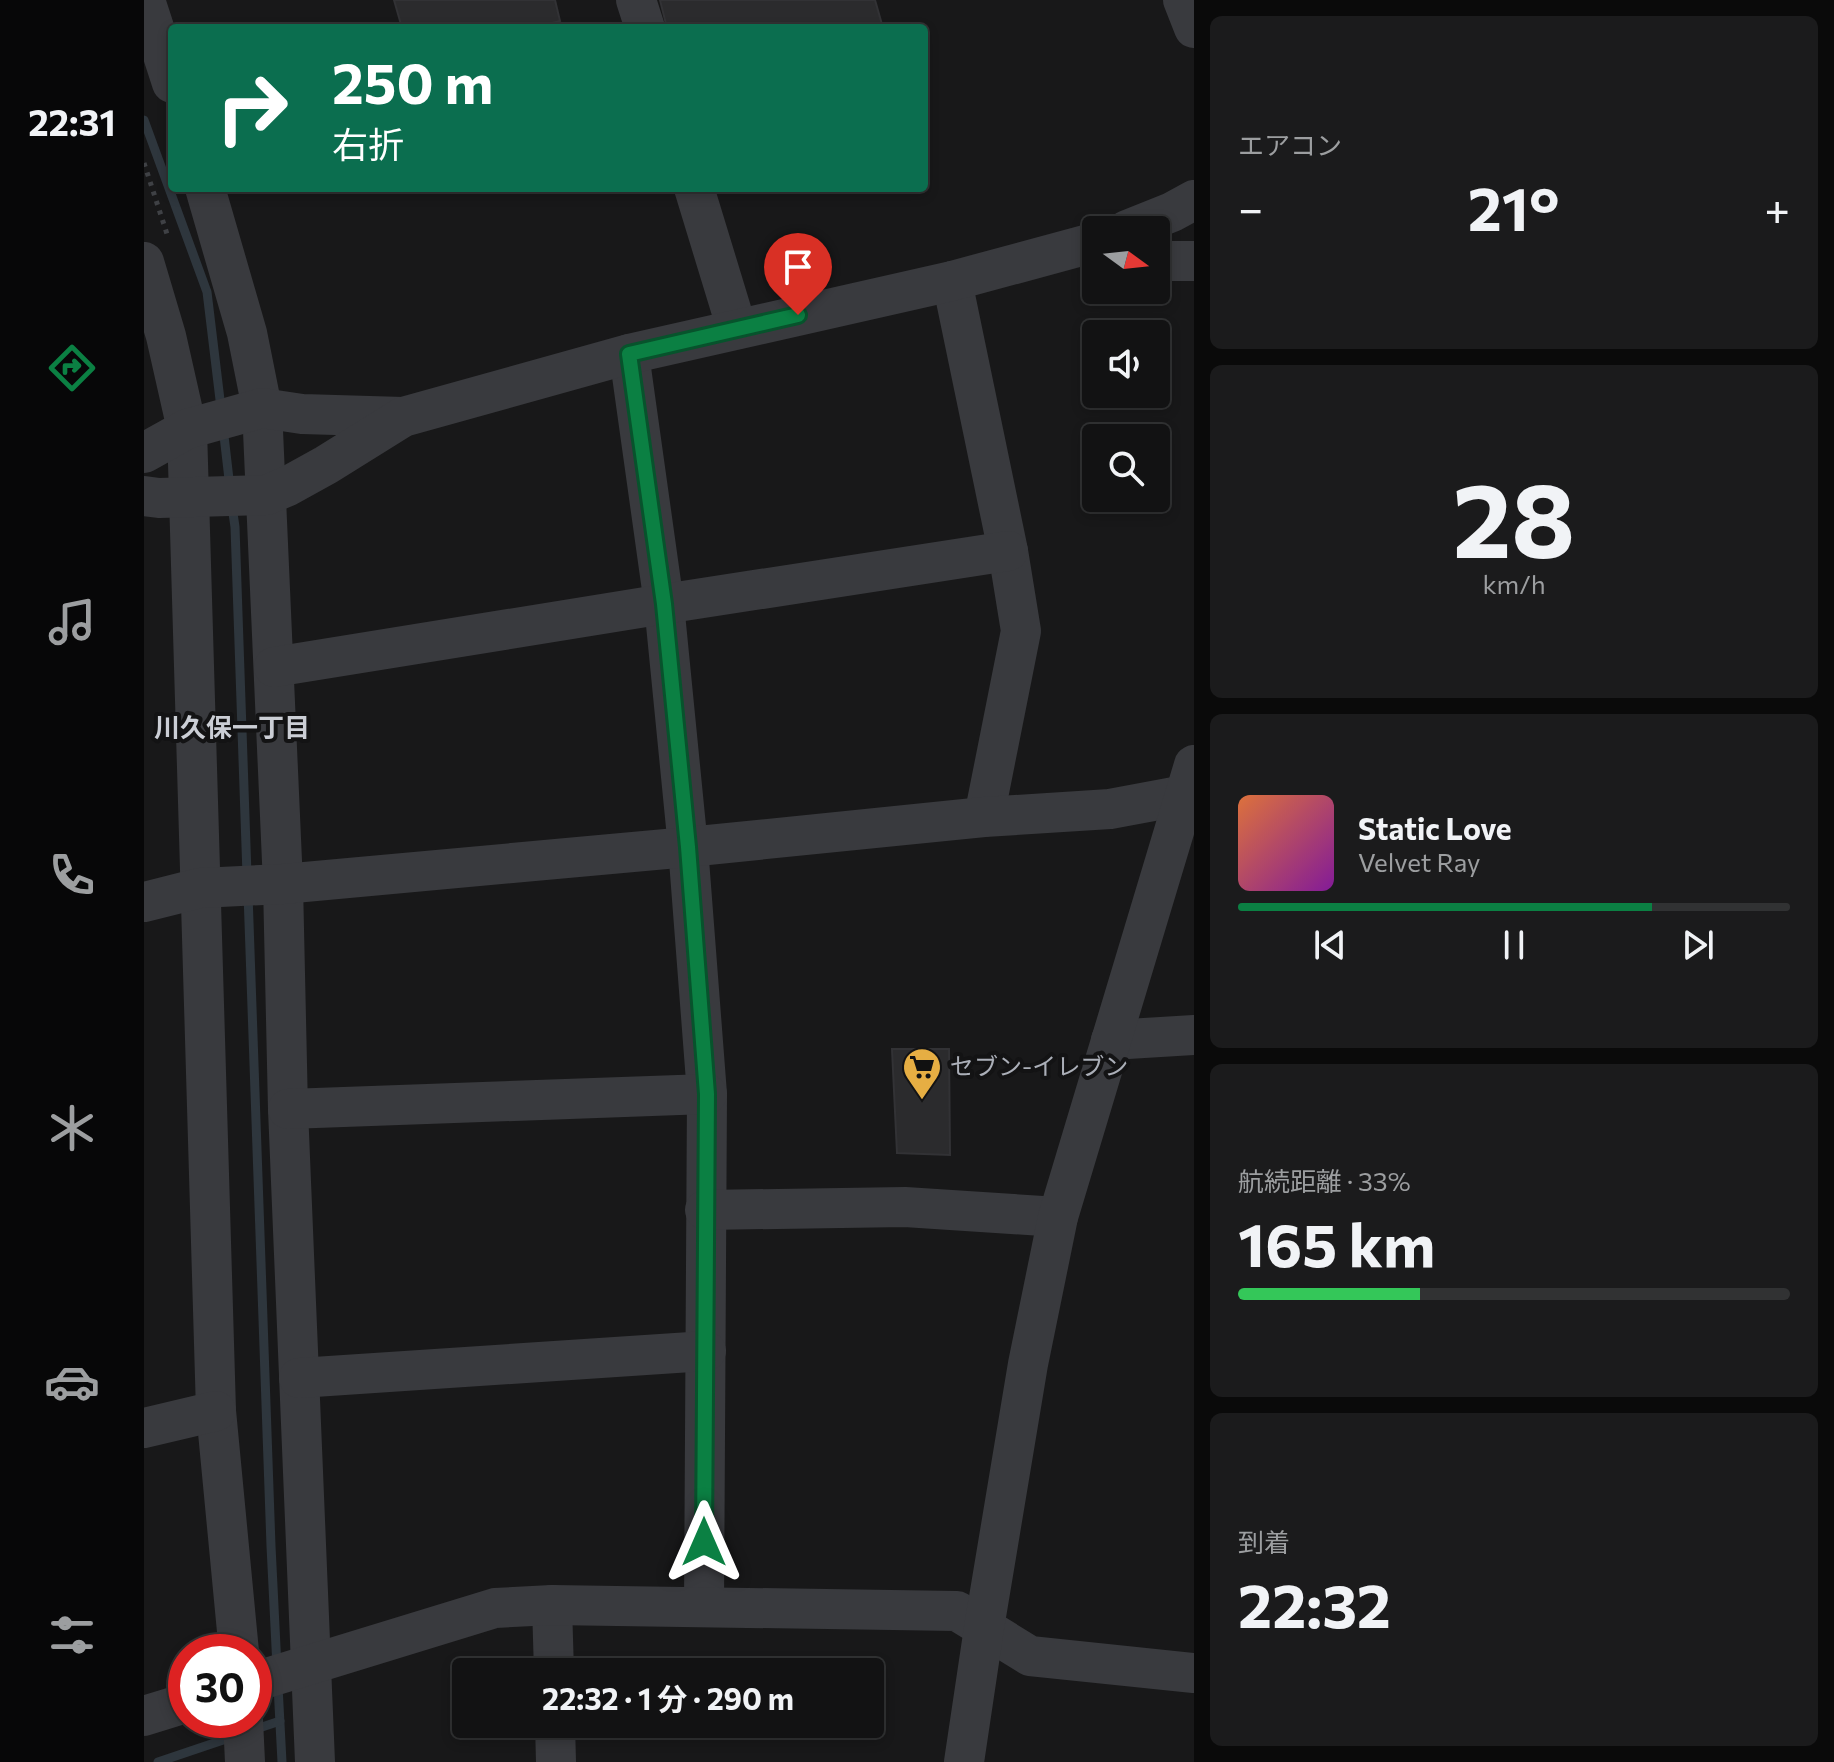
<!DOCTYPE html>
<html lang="ja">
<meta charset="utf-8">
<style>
:root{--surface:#121213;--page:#1b1b1c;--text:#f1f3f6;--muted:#9c9ea0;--line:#313233;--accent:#0b8043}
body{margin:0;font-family:Commissioner,"Noto Sans JP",sans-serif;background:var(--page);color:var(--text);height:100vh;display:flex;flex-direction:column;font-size:30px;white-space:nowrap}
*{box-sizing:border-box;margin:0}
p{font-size:26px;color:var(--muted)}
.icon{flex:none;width:44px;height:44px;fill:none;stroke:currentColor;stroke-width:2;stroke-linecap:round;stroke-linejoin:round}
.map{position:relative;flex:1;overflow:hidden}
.details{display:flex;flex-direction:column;gap:16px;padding:16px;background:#0a0a0a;width:640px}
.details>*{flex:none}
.banner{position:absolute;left:24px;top:24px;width:760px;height:168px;border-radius:8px;box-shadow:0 4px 12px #0003,0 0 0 2px var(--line);background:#0b6e4f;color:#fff;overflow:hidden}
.needle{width:52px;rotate:105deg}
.controls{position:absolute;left:938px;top:216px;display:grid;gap:16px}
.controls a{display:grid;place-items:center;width:88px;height:88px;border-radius:8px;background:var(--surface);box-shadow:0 4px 12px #0003,0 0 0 2px var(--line);font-size:40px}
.speed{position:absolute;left:24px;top:1634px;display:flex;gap:16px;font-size:40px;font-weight:700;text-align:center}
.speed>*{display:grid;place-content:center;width:104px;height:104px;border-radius:50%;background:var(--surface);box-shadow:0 4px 12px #0003,0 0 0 2px var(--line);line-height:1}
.speed .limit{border:12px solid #d22;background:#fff;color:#111}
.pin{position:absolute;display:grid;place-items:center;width:68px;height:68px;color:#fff;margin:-82px -34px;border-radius:50% 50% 50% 0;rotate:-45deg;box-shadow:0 0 8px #0007}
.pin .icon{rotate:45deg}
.me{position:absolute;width:88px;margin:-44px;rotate:0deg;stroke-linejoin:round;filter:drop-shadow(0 0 6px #0008)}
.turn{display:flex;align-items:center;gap:28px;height:168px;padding:0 32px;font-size:36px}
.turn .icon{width:104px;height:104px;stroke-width:2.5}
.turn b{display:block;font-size:56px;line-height:68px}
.big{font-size:60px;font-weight:700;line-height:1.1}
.details .widget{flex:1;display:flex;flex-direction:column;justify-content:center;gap:12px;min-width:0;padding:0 28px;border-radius:12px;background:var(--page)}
.details .dial{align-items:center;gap:0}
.dial b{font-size:104px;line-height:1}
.song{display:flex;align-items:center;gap:24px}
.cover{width:96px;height:96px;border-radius:12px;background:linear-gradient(135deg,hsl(20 70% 55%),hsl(290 70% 35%))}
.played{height:8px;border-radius:4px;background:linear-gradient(90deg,var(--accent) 75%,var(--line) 75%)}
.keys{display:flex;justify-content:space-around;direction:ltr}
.heat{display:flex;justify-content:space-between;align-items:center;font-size:44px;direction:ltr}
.charge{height:12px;border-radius:6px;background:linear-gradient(90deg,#34c759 33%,var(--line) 0)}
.trip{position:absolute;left:308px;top:1658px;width:432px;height:80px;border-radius:8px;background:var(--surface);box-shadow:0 4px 12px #0003,0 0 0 2px var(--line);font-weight:700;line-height:80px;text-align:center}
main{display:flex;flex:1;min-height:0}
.tab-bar{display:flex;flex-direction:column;width:144px;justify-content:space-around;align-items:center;background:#070708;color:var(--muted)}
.tab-bar .icon{width:56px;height:56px}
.tab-bar .active{color:var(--accent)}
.tab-bar b{font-size:36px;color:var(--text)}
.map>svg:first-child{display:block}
</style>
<main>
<nav class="tab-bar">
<b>22:31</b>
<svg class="icon active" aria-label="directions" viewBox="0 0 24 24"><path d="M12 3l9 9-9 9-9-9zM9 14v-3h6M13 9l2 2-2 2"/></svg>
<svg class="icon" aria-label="music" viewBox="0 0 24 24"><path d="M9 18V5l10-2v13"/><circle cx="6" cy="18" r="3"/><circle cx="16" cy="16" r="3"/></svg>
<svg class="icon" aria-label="phone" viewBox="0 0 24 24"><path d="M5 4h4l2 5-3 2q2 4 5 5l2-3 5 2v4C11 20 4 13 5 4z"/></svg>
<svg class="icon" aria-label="climate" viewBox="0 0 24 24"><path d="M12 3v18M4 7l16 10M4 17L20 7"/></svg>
<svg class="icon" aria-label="car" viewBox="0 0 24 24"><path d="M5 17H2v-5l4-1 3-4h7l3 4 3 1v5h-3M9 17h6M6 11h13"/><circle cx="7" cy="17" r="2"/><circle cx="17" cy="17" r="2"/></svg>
<svg class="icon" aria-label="filters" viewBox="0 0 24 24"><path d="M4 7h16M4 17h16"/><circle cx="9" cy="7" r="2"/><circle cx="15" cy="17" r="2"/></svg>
</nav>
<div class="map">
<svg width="1050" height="1762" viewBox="0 0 1050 1762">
<rect width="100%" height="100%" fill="#181819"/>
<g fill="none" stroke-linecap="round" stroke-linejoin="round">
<g stroke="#2e363d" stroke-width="9">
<path d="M0,120L63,292L77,408"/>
<path d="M79,427L86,488"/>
<path d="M88,506L91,527L103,875"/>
<path d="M104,894L127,1546L133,1667"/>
<path d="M134,1686L138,1762"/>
<path d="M109,1730L136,1721"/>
<path d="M14,1762L91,1736"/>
</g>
</g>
<g fill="#2b2b2d" stroke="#323235" stroke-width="2">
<path d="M250,0H411L416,21L388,28H258Z"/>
<path d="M516,0H731L739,28H523Z"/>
<path d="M748,1049H805L806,1155L753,1153Z"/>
</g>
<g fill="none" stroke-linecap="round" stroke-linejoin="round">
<path stroke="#3f4145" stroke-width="5" stroke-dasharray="4 6" stroke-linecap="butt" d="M0,163L23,234"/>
<g stroke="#393a3e" stroke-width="40">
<path d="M1,0L28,83"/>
<path d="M492,0L501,28"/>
<path d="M1039,0L1050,28"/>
<path d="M61,188L103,333L118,408L139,884L144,1109L171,1762"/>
<path d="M550,188L593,329"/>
<path d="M983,230L1028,212L1050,200"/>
<path d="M1012,261H1050"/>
<path d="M0,262L22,336L43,429L72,1411L95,1652"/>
<path d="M808,281L864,551L877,631L840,817"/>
<path d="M485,354L520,604L544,847L563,1094L560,1606"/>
<path d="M0,453L43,429L118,408L158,414L259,417"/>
<path d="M0,496L15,498L123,495L144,486L182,465L259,417L485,354L808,281L952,242"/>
<path d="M130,667L520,604L864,551"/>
<path d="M0,902L56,888L139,884L544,847L840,817L966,809L1041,795"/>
<path d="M967,1040L1050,1035"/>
<path d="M144,1109L563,1094"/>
<path d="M561,1210L761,1207L914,1217"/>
<path d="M155,1378L562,1351"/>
<path d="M0,1428L72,1411"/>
<path d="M408,1605L410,1672"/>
<path d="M110,1682L351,1608L408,1605L813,1611L886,1656L1050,1673"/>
<path d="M0,1716L42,1703"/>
<path d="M99,1720L101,1762"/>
<path d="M411,1724L412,1762"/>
<path d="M820,1762L840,1628L884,1364L914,1217L1050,765"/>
</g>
</g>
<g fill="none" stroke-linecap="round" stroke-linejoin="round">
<g stroke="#07532c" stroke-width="20">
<path id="route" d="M560,1542L563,1094L544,847L520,604L485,354L654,315"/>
</g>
<use href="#route" stroke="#0b8043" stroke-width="14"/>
</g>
<defs>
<g id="supermarket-pin" transform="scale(2)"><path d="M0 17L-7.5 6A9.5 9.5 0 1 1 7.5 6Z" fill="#e6ae43" stroke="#131314"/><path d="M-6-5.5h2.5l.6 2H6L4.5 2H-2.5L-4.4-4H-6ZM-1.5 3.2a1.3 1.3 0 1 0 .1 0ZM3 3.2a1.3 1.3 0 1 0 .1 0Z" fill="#111"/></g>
</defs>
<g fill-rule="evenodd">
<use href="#supermarket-pin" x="778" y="1067"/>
</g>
<g text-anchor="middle" stroke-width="8" stroke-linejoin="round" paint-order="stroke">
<g font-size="24" fill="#abafb8" stroke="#131314" text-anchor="start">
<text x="806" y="1075">セブン-イレブン</text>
</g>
<g font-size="26" font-weight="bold" fill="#cbced5" stroke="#131314">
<text x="88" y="737">川久保一丁目</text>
</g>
</g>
</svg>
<div class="controls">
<a><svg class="needle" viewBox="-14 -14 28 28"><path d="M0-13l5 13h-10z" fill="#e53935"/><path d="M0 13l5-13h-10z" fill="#9c9ea0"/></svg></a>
<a><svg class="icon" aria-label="sound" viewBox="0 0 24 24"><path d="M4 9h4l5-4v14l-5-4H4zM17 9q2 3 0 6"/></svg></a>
<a><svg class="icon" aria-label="search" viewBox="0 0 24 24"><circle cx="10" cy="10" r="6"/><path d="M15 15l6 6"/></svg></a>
</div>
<div class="speed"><div class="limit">30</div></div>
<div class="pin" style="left:654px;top:315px;background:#d93025"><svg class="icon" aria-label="arrive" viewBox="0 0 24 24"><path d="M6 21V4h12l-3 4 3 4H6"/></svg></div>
<svg class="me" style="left:560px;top:1542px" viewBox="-20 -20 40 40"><path d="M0-17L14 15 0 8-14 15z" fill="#0b8043" stroke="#fff" stroke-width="4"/></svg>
<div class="trip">22:32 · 1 分 · 290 m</div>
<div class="banner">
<div class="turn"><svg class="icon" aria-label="right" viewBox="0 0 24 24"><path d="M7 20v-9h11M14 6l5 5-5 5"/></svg><div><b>250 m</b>右折</div></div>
</div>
</div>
<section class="details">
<div class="widget"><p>エアコン</p>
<div class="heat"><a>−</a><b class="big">21°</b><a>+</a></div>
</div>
<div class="widget dial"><b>28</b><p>km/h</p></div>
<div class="widget">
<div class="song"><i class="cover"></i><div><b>Static Love</b><p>Velvet Ray</p></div></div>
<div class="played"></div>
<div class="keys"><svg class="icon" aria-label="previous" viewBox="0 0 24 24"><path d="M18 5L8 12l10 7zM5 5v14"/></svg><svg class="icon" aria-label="pause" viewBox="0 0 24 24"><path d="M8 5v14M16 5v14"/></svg><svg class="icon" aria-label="next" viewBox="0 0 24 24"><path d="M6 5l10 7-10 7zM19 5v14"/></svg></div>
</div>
<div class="widget"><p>航続距離 · 33%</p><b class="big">165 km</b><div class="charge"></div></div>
<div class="widget"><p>到着</p><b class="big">22:32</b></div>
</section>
</main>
